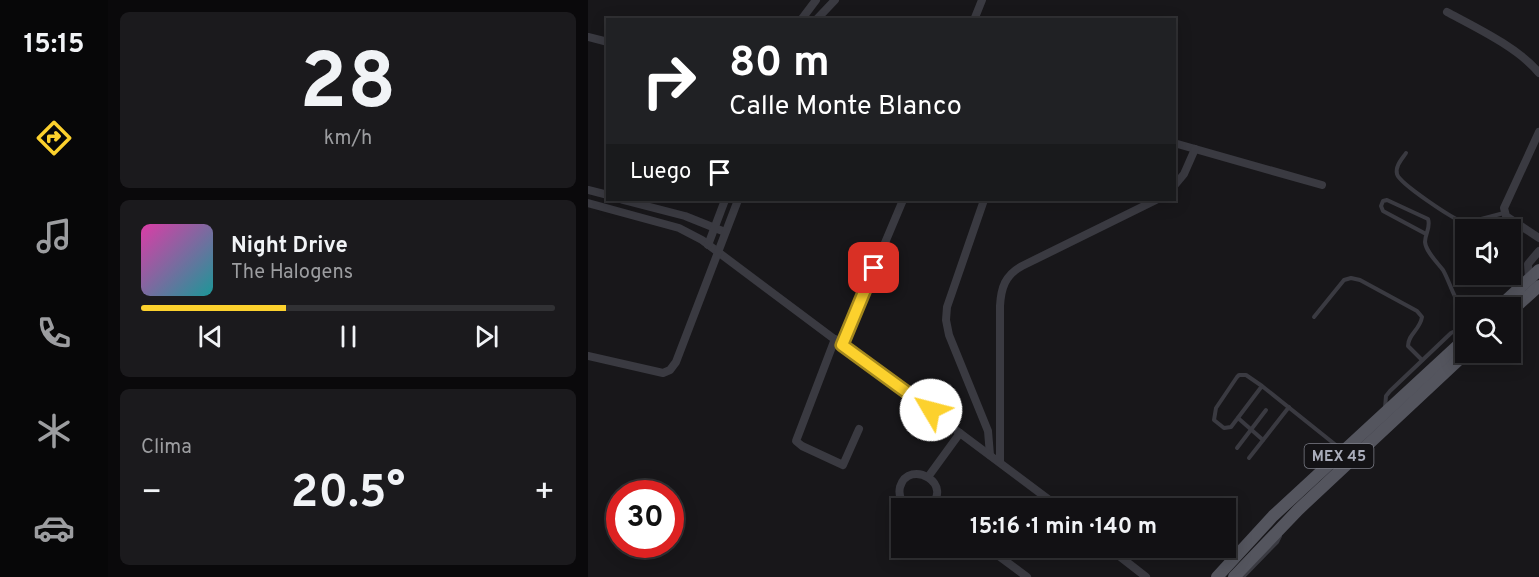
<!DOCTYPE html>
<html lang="es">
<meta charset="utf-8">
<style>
:root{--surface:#121114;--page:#1b1a1d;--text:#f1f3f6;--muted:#9c9da0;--line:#313134;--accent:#fcd12d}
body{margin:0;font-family:Overpass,sans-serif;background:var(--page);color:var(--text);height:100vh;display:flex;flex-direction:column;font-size:22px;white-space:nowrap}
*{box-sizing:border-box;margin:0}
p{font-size:20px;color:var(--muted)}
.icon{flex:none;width:33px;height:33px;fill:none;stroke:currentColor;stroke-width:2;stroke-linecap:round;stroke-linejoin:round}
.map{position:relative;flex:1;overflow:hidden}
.panel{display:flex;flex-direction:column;gap:12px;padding:12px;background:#0a090b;width:480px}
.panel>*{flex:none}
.guide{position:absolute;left:18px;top:18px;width:570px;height:183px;border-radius:0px;box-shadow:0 3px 15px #0003,0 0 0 2px var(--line);background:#202124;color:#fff;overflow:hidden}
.buttons{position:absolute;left:867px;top:219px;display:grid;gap:12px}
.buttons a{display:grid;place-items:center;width:66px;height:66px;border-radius:0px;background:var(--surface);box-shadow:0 3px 15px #0003,0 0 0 2px var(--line);font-size:30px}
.speed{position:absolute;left:18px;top:480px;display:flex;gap:12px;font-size:30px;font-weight:700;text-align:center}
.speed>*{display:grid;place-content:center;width:78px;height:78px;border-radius:50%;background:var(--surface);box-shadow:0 3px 15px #0003,0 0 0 2px var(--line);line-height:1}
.speed .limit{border:9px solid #d22;background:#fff;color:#111}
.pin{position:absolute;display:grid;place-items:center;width:51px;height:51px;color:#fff;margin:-26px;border-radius:12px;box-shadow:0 3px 9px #0006}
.me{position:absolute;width:66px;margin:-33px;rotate:307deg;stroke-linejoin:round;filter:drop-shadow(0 0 4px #0008)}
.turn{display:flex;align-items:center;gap:21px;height:126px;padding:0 24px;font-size:27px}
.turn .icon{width:78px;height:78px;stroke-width:2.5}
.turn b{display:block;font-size:42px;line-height:51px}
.then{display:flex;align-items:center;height:57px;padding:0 24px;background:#0003;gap:12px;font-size:22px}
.big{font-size:45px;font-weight:700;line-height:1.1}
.panel .card{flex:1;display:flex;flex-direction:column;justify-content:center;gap:9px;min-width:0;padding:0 21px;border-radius:9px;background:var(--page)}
.panel .dial{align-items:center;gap:0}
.dial b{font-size:78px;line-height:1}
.song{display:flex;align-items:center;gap:18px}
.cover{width:72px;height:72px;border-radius:9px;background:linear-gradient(135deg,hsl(320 70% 55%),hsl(180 70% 35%))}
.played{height:6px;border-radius:3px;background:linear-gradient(90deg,var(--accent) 35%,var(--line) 35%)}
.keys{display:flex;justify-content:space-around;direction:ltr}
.heat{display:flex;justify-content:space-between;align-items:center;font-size:33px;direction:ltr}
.trip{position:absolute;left:303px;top:498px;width:345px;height:60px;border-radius:0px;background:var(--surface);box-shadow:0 3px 15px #0003,0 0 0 2px var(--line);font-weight:700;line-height:60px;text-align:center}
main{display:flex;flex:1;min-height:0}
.dock{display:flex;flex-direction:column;width:108px;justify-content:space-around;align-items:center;background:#070708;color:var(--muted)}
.dock .icon{width:42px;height:42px}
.dock .current{color:var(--accent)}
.dock b{font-size:27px;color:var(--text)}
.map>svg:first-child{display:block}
</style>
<main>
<nav class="dock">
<b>15:15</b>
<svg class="icon current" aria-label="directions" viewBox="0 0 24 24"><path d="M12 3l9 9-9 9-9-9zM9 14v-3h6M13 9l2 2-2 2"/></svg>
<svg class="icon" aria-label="music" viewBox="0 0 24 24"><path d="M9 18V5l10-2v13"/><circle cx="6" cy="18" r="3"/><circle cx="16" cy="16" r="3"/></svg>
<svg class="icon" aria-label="phone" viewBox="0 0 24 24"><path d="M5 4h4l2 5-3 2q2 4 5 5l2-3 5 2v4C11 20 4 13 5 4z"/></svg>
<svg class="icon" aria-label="climate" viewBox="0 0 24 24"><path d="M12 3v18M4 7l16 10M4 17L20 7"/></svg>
<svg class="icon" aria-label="car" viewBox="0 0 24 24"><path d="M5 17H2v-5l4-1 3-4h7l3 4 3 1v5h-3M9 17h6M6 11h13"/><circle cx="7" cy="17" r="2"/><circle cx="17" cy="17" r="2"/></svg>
</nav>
<section class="panel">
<div class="card dial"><b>28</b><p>km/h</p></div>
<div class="card">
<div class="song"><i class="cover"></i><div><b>Night Drive</b><p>The Halogens</p></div></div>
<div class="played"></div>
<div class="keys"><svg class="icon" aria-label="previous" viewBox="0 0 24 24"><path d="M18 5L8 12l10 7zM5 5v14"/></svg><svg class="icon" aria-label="pause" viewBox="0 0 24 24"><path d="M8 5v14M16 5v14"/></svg><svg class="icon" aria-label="next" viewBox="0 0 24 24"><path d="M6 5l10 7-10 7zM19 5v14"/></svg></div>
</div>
<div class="card"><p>Clima</p>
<div class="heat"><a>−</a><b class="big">20.5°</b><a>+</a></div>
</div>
</section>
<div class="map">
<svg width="951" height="577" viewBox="0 0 951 577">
<rect width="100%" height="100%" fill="#18171a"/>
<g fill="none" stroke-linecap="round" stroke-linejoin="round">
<g stroke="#3a3a41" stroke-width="4">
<path d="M818,153C814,159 807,166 809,174C811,183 867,221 878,223L916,213"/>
<path d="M838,234L795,211L793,206L795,201L799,200L840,219C843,228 837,233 837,242C838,252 849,262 855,270C863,284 865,300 878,311"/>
<path d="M726,317L756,280L763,278L772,280L829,311L834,317C832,330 820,334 820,346L834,360"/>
<path d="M674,386L643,427L636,428L626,420L628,408L649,377L651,375H658L674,386L754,450"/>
<path d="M797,408L798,396L802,391L863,333L878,326"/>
<path d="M650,418L675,440"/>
<path d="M649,448L678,410"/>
<path d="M661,458L701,407"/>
<path d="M655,577L689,542L692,536"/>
</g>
<g stroke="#3a3a41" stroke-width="8">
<path d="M859,12C887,27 931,48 951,73"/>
<path d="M213,20L228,0"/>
<path d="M228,20L247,0"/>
<path d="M386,20L394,0"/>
<path d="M0,37L20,42"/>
<path d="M951,132L916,208L918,216L951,238"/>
<path d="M586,143L734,185"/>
<path d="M586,186L596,174L607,149"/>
<path d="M0,190L20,195"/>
<path d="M35,200L97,216L137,232"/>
<path d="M396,200L359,307L358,320L361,335L400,431L402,455"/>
<path d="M0,203L91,228L114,240L472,508"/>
<path d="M120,245L137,200"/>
<path d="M941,279L940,264L951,251"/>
<path d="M247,339L208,441L214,446L255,465L271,429"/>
<path d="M254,345L315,200"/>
<path d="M0,356L75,373L82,370L88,362L150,200"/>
<path d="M412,462V306C413,288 417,275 434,266L568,200"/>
<path d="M340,477L372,433"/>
<path d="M320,508C314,503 310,496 312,487C321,457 369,485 340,508"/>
<path d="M400,548L439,577"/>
<path d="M521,548L558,577"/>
</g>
<g stroke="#54555e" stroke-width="12">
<path d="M910,308L951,270"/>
<path d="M922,312L951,286"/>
<path d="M629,577L685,516L878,338"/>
<path d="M646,577L710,510L879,352"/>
</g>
</g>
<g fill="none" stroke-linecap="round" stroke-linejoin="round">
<g stroke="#a4881d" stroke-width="15">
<path id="route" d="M286,268L254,345L343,410"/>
</g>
<use href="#route" stroke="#fcd12d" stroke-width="10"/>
</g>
<g text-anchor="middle" stroke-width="6" stroke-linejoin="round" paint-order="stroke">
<rect fill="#131215" stroke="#7c7e88" stroke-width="1.5" x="716.5" y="444" width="69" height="24" rx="4.5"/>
<g font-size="15" font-weight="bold" fill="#a9acba">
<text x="751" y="461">MEX 45</text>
</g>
</g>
</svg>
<div class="buttons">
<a><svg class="icon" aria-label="sound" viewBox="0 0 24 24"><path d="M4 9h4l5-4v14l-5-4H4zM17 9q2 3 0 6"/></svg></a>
<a><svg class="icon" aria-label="search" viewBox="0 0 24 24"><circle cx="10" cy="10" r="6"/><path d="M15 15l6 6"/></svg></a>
</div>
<div class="speed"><div class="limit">30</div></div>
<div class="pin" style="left:286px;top:268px;background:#d93025"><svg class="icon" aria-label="arrive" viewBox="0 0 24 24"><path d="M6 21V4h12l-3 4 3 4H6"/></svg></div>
<svg class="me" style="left:343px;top:410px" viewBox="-20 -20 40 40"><circle r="19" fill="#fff"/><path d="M0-13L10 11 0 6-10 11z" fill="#fcd12d"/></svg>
<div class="trip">15:16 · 1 min · 140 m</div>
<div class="guide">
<div class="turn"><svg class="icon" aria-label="right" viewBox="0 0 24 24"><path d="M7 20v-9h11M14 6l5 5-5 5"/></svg><div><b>80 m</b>Calle Monte Blanco</div></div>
<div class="then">Luego<svg class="icon" aria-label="arrive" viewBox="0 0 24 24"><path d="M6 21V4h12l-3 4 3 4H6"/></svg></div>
</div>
</div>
</main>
